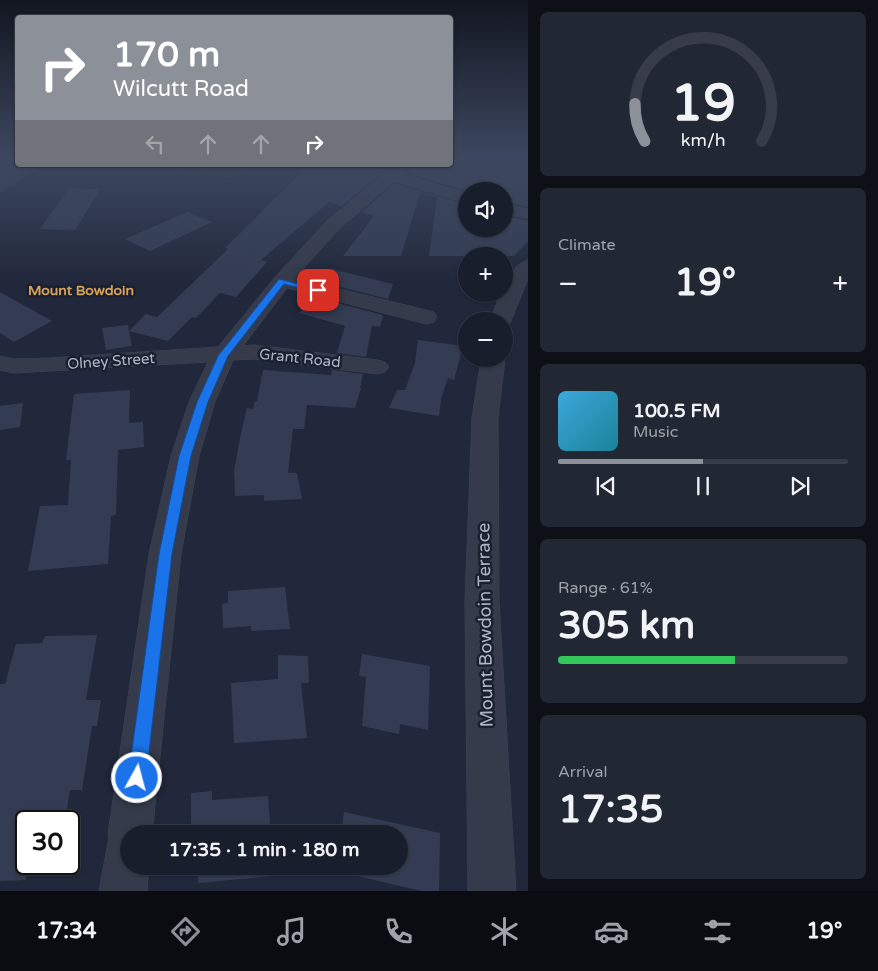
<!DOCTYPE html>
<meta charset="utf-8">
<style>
:root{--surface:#191e2c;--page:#222734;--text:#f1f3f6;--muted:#9fa2a9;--line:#373c48;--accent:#8c9099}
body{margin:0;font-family:"Varela Round",sans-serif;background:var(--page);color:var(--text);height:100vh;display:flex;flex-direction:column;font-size:19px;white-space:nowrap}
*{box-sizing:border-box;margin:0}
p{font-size:16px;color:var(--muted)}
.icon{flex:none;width:28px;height:28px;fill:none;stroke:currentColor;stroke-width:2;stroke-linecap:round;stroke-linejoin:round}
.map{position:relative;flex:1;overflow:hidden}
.side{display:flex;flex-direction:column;gap:12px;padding:12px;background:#0e1018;width:350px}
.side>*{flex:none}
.hud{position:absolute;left:15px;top:15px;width:438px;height:152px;border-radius:5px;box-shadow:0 1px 4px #0004,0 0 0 1px var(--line);background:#8c9099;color:#fff;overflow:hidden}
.controls{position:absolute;left:458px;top:182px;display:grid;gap:10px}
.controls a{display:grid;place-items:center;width:55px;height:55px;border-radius:50%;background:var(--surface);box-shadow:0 1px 4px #0004,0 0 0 1px var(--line);font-size:25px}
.speed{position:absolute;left:15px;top:810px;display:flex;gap:10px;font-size:25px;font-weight:700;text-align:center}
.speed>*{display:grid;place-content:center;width:65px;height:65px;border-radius:50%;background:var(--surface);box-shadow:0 1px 4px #0004,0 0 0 1px var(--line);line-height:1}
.speed .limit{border:2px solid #111;border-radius:8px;background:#fff;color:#111}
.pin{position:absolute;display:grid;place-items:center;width:42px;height:42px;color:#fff;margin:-21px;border-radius:10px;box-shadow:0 2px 8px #0006}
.me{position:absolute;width:55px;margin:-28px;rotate:7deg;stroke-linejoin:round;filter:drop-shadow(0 0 4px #0008)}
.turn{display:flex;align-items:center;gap:18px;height:105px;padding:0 15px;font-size:22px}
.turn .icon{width:65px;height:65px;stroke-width:2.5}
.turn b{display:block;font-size:35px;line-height:42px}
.lanes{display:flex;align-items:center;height:48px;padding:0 15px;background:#0003;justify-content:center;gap:25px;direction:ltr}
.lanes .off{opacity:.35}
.big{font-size:38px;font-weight:700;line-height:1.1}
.side .tile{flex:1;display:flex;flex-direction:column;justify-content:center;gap:8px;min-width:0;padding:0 18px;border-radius:8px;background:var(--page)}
.side .dial{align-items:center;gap:0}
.dial svg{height:130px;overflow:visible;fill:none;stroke:var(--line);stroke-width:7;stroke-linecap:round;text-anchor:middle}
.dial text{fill:var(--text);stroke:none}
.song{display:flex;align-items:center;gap:15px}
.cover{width:60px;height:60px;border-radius:8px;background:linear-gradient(135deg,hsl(200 70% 55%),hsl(190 70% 35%))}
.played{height:5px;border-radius:2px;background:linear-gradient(90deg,var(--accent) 50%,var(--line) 50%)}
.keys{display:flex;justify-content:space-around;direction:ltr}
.heat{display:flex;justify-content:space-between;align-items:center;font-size:28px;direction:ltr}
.charge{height:8px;border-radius:4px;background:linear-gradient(90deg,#34c759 61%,var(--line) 0)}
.trip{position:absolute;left:120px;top:825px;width:288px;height:50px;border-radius:25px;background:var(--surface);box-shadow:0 1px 4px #0004,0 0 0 1px var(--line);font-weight:700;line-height:50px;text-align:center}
.dock{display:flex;height:80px;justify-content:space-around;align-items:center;background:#0a0c12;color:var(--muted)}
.dock .icon{width:35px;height:35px}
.dock .active{color:var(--accent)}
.dock b{font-size:22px;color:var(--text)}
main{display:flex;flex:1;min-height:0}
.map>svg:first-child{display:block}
</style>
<main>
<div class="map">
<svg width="528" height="891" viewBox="0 0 528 891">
<rect width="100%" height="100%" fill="#21283b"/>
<path fill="#23363c" d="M140,165H257L229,178Z"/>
<g fill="#333c52">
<path d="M450,159H500L509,161L515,159H528V207L504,201V191H467L406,173L413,165H450Z"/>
<path d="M0,165H43L0,193Z"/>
<path d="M309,165H391L342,206L329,202L261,260L267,262L236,297L220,293L196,318L192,317L168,341L129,331L132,346L106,350L102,328L128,325L129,331L146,314L157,317L228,249L225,248Z"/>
<path d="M394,183L466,205V229H504V215L528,221V241L514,256H429L437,197L420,193L401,256H343L374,216L362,212Z"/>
<path d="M69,188L100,189L75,230L40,229Z"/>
<path d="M187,212L212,222L150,251L125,239Z"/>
<path d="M332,269L393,284L388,299L320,282Z"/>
<path d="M0,292L52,321L14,342L0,333Z"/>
<path d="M309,296L383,315L380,327L372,326L366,357L337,353L345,326L299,313L305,306L300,305Z"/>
<path d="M418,340L463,346L454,380L448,378L441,399L439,416L389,408L397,390H405L415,363Z"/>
<path d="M263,370L331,375L332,370L363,374L360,388H361L355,408L307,405L304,429H293L288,473H297L302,499L264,501V495L235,496L234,471L241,433L247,408L253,409L255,401H257Z"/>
<path d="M130,390L129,423L143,422L144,447L118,450L116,515L111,516L108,564L28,571L40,506L68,505L71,460H66L74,394Z"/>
<path d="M23,403L20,427L0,430V406Z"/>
<path d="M285,587L290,629L251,631V626L223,628L222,604L228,603V591Z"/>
<path d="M97,635L86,700H101L97,726H92L82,790H70L65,821H26V880L0,881V684H5L16,644L42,643L45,636Z"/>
<path d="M362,654L430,666L428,730L400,724L399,734L362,726L366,677L359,676Z"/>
<path d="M278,655L308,656L309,683H301L307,738L234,743L231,683L278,679Z"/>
<path d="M212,791V800L268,796L271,834H191V793Z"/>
<path d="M344,812L440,833L439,891H421L337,871L338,866H399V834H341Z"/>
<path d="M198,866H273L274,876L198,883Z"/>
</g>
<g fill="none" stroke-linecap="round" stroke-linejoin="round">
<g stroke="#3e4454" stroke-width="1">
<g id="minor">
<path d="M394,165H411L402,174L466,193V203L394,181L338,230L295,278L434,312L437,317L434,322L426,324L287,288L243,346L254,345L377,360L385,362L389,367L385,372L377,374L254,359L233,360L215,402L199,456L181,554L152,834H129V866H149L147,891H99L109,837L108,834L149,554L171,456L189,402L208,362L14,373L0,370V356L14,359L50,358L218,347L275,277L326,222Z"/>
<path d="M504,203L528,209V219L504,213Z"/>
<path d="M528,260V279L509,326L504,327V321H490L500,294H504C504,281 515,263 528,260Z"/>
<path d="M504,357L505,359L498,418L499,601L516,891H468L465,601L472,418L481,359Z"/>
</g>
</g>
<use href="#minor" fill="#353b4b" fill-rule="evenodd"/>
</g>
<linearGradient id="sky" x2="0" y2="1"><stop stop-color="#121620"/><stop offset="0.56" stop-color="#3d4860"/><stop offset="1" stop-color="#3d4860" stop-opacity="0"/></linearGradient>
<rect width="528" height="283" fill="url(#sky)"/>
<path fill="#1a73e8" stroke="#114b97" d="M279,279L322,290L318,293L284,284L228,356L208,402L191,456L172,554L146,778L143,784L137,786L131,784L128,778L159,554L179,456L197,402L218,356Z"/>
<g text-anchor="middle" stroke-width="5" stroke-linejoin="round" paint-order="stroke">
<g font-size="14" font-weight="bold" fill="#d8a25a" stroke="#1a2030">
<text x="81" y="295">Mount Bowdoin</text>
</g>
<g font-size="15" fill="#b0b5c7" stroke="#1a2030">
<text transform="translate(300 358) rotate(6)" y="5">Grant Road</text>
<text transform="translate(111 361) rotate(-4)" y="5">Olney Street</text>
</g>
<g font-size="18" fill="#b0b5c7" stroke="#1a2030">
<text transform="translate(485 625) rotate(-91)" y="6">Mount Bowdoin Terrace</text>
</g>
</g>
</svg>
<div class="controls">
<a><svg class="icon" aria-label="sound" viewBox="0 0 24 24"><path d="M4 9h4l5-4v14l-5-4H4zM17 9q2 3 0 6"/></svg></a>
<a>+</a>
<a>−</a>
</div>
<div class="speed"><div class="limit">30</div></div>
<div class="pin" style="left:318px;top:290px;background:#d93025"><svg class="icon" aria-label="arrive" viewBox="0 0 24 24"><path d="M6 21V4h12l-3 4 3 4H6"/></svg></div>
<svg class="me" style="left:137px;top:778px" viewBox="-20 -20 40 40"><circle r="17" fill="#1a73e8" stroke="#fff" stroke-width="3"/><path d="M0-11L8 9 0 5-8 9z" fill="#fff"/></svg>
<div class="trip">17:35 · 1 min · 180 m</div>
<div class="hud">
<div class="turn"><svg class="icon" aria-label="right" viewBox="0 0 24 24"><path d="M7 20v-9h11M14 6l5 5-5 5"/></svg><div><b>170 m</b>Wilcutt Road</div></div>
<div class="lanes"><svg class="icon off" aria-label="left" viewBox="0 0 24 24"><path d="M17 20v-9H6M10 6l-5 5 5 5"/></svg><svg class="icon off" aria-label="ahead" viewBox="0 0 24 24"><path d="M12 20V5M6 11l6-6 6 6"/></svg><svg class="icon off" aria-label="ahead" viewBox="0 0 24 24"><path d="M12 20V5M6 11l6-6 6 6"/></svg><svg class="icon" aria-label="right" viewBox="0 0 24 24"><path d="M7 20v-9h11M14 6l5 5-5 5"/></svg></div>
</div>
</div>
<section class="side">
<div class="tile dial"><svg viewBox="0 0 100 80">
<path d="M14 69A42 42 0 1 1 86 69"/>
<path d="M14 69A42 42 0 0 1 8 46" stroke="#8c9099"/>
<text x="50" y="56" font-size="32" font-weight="700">19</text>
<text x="50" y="72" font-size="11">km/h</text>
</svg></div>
<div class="tile"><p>Climate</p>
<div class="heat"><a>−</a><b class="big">19°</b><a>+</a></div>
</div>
<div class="tile">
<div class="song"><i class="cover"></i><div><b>100.5 FM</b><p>Music</p></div></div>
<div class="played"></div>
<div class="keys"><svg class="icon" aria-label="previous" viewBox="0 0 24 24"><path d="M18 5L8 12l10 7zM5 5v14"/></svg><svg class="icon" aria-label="pause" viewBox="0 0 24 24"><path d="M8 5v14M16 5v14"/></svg><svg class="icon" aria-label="next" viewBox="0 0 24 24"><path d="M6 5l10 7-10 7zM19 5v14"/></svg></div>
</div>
<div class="tile"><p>Range · 61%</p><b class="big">305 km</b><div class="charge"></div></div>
<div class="tile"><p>Arrival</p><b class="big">17:35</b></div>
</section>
</main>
<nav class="dock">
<b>17:34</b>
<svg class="icon active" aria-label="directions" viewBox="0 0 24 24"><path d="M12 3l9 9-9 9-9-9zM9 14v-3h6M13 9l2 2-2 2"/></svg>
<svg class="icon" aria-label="music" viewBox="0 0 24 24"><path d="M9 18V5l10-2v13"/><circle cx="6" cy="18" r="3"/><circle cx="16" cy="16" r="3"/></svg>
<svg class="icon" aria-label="phone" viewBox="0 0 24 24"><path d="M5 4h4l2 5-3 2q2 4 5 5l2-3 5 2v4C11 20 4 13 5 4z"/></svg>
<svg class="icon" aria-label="climate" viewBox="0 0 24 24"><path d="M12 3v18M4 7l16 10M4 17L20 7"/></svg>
<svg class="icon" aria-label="car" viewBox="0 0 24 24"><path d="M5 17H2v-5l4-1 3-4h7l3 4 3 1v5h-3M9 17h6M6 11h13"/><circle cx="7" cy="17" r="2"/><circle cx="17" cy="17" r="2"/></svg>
<svg class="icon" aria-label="filters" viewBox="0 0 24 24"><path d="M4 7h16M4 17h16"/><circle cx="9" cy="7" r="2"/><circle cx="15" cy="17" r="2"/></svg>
<b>19°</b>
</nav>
